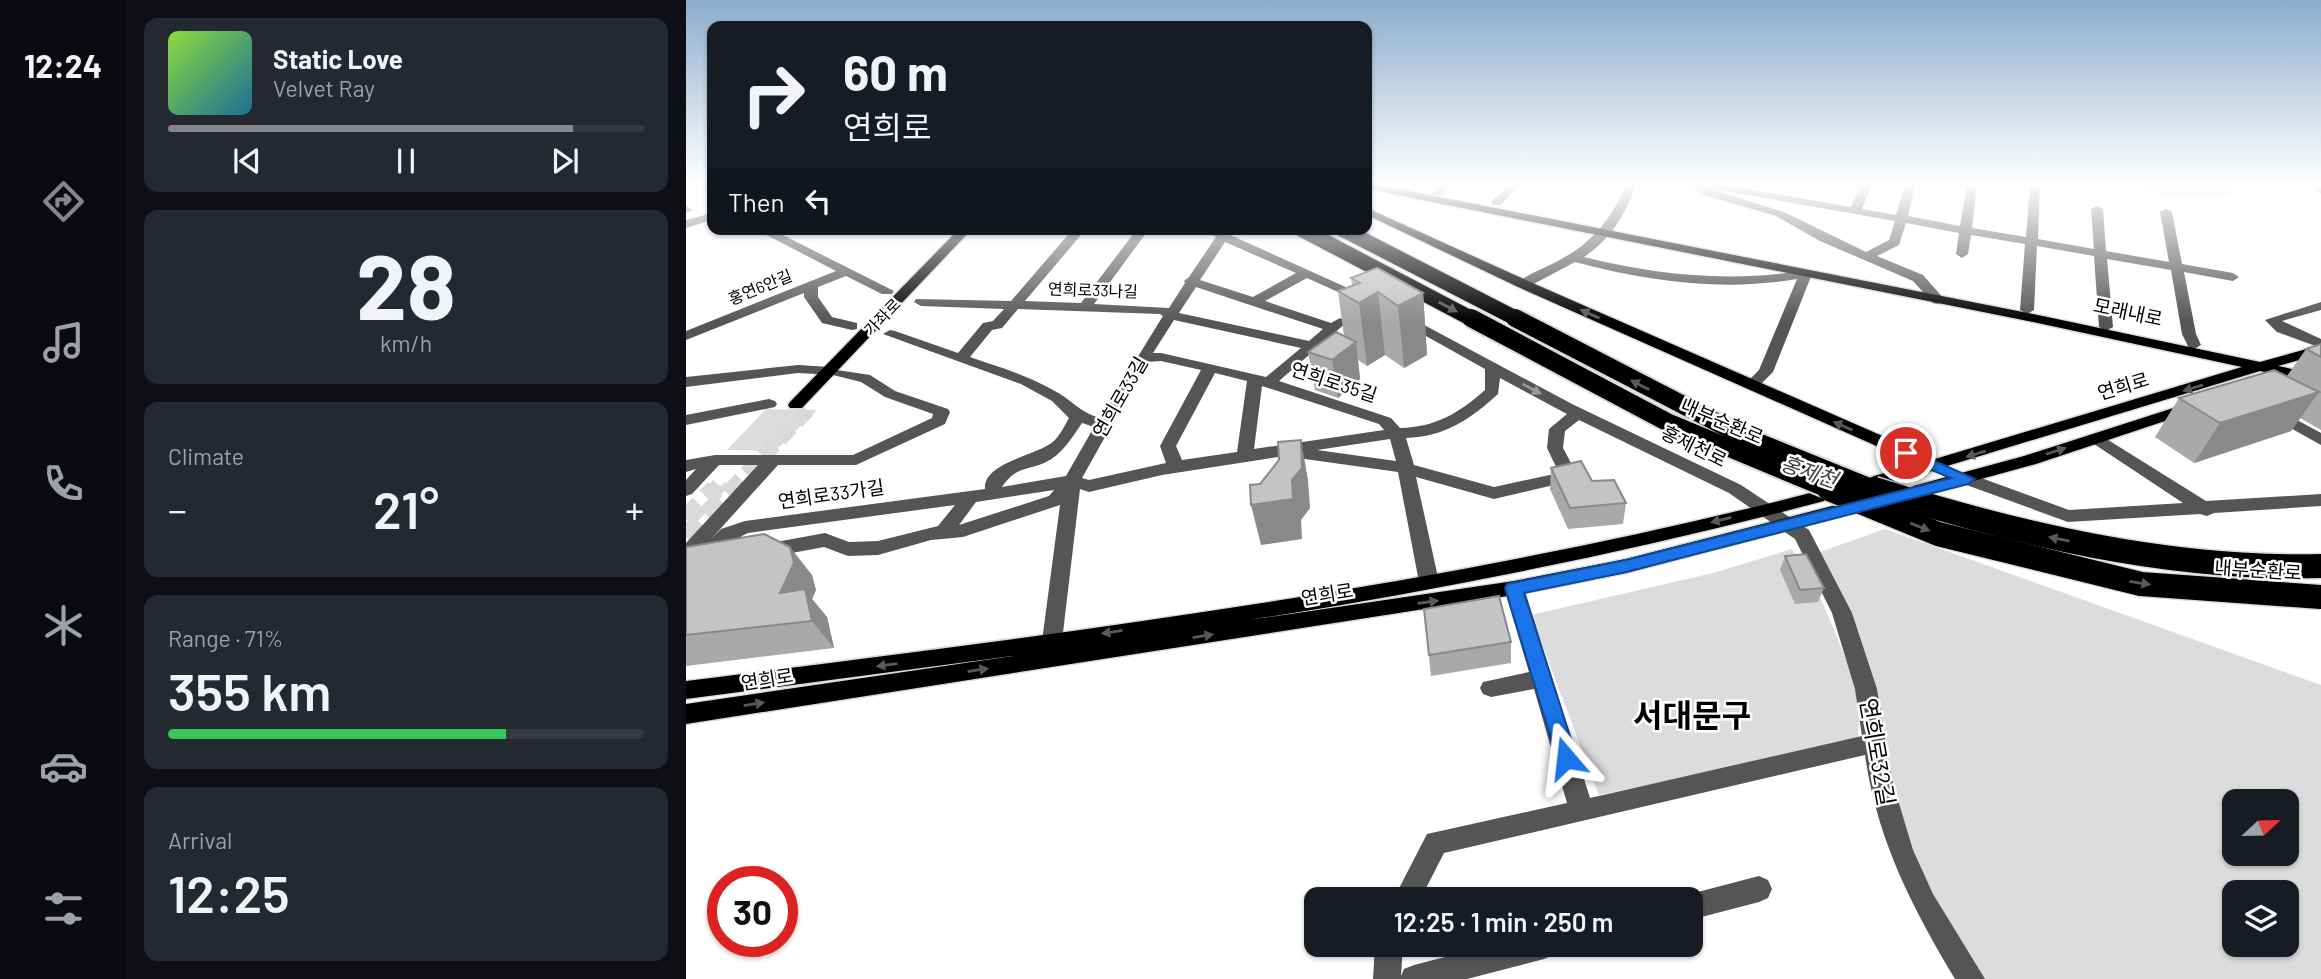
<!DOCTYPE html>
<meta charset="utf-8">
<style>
:root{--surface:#171b24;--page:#242831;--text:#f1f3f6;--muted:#9ea1a6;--line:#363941;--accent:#858687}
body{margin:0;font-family:Barlow,"Noto Sans KR",sans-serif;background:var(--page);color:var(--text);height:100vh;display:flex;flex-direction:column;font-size:26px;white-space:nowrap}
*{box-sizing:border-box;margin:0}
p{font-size:23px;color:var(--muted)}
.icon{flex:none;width:38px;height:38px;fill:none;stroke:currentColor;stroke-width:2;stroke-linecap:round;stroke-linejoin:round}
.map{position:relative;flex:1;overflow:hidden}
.panel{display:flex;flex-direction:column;gap:18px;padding:18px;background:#0d0f14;width:560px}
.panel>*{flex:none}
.top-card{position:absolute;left:21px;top:21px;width:665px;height:214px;border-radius:14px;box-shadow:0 2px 5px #0004;background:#171b24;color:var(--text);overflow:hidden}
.needle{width:46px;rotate:68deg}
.buttons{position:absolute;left:1536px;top:789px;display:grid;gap:14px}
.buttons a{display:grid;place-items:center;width:77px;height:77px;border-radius:14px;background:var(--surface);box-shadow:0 2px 5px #0004;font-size:35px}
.speed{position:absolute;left:21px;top:866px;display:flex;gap:14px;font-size:35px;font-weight:700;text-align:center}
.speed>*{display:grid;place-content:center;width:91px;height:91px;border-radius:50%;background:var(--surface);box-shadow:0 2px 5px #0004;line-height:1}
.speed .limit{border:10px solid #d22;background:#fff;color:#111}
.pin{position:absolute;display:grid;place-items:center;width:60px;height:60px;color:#fff;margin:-30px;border:4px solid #fff;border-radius:50%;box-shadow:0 2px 7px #0007}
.me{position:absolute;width:77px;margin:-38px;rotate:343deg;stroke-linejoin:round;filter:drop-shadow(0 0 5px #0008)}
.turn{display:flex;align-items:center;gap:24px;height:147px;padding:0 21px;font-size:32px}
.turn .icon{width:91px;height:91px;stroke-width:2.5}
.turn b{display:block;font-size:49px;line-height:60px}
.then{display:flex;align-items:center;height:66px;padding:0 21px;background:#0003;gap:14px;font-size:26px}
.big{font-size:52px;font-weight:600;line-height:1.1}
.panel .card{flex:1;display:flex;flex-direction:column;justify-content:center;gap:10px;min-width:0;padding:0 24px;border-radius:14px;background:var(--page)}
.panel .dial{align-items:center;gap:0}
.dial b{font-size:91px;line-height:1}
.song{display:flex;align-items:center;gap:21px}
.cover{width:84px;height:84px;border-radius:10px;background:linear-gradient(135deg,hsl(90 70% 55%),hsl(200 70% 35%))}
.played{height:7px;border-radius:4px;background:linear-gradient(90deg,var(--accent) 85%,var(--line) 85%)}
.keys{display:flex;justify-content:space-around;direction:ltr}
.heat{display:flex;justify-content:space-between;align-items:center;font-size:38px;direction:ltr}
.charge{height:10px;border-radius:5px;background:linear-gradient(90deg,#34c759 71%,var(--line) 0)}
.trip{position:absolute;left:618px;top:887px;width:399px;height:70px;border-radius:14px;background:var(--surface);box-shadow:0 2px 5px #0004;font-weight:600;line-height:70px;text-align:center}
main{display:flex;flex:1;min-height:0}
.tab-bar{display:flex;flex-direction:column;width:126px;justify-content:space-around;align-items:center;background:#090b0e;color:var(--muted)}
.tab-bar .icon{width:49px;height:49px}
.tab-bar .active{color:var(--accent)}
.tab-bar b{font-size:32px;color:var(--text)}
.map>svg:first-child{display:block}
</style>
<main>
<nav class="tab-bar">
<b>12:24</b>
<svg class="icon active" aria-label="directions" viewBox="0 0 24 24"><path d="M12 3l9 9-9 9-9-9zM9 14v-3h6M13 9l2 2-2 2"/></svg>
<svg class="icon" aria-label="music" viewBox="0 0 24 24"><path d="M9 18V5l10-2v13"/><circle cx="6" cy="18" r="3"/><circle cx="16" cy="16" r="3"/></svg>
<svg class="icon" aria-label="phone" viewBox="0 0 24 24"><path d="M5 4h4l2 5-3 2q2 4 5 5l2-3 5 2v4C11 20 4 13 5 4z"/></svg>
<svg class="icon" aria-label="climate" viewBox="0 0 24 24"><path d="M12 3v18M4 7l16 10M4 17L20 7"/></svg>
<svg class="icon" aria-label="car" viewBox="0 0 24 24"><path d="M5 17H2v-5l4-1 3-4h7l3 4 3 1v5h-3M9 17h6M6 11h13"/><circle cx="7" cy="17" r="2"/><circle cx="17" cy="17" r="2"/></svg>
<svg class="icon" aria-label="filters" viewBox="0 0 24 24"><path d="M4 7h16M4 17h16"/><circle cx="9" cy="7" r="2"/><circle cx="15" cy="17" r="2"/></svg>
</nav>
<section class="panel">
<div class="card">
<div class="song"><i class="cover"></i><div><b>Static Love</b><p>Velvet Ray</p></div></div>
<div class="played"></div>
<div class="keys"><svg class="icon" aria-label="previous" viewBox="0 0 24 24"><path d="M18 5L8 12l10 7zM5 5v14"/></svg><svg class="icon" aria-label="pause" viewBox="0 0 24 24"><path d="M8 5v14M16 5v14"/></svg><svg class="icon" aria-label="next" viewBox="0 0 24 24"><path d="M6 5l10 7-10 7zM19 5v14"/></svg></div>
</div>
<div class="card dial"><b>28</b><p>km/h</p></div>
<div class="card"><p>Climate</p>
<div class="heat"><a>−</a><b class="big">21°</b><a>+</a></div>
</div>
<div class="card"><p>Range · 71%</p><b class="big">355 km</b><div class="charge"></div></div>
<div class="card"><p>Arrival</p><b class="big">12:25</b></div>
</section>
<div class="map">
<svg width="1635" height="979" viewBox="0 0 1635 979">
<rect width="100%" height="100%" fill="#fff"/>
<g fill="#dcdcdc" fill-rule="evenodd">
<path d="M1441,185H1547L1548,194L1488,198Z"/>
<path d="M80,409L131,410L89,451L41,450Z"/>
<path d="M1199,529L1635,685V979H1285L1238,903L1180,692L1128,554ZM1549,802H1601V854H1549ZM1549,892H1601V945H1549Z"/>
<path d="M1106,549L1124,573L1174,692L1172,740L913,795L845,615L1027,573Z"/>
</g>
<path fill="#fff" d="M593,229H667L1083,439L1192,482L1604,609L1635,614V617L1463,600L1370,580L1093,488L898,395L646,255Z"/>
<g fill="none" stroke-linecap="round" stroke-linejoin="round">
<g stroke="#d9d9d9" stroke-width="16" stroke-dasharray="16 8" stroke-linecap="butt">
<path d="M28,491L33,485"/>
<path d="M44,491L125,406"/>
</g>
<g stroke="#d9d9d9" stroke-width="20" stroke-dasharray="20 10" stroke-linecap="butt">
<path d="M0,519L29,489"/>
<path d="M0,537L46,489"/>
</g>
<g stroke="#dbdbdb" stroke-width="3">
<g id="major">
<path d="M681,185H693L1342,313L1574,362L1635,345V354L1592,366L1635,375V385L1574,371L1261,466L1259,471H1246C1022,536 794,584 563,620L828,581L940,559L1181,497L1190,503L1181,509L940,573L828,595L0,724V704L334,655L0,699V681C413,629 829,579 1231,464L832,287L681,215V208L842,281L1249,459L1556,367L1342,321L681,189Z"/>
<path d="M273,229H286L116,408H104L102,405L104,402Z"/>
<path d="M1506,402L1514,407L1512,410L1350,464L1211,502L1202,496L1205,492L1338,456Z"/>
</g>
</g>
<g fill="#555" fill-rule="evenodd">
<path d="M17,185H26V193L22,192Z"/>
<path d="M754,185H765L756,195H748L746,193Z"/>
<path d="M823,185H834L814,205H806V201Z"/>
<path d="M856,185H873L868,188Z"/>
<path d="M940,185H950C939,215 925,239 898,257C970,275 1046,283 1120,270L1126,274L1087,372L1071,388H1061L1058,385L1073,370L1111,279C1038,292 960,281 889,262L842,287H832L830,284C840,275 856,269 868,263C904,245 924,222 940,185Z"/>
<path d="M1001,185H1041L1165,207L1175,185H1185L1176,209L1210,215L1219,185H1229L1222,216L1274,226L1281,185H1291L1286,228L1340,237L1344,185H1354L1352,239L1408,249L1405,209L1411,206L1417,209L1420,251L1483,262L1474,212L1480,209L1486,212L1496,264L1547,273L1553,277L1547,281L1498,272L1510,334L1515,345L1508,349L1503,348L1496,334L1485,270L1421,259L1427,327L1420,331L1413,327L1408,256L1351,246L1348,310L1341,314L1334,310L1339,244L1285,235L1282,254L1276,258L1270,254L1273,233L1220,223L1213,245L1191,256L1237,275L1259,300L1252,304L1247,303L1227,281L1134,241L1090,216L1021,196ZM1021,188L1209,221L1203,240L1180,252L1098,212Z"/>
<path d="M1635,186V194L1629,191Z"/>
<path d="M0,205L6,210L0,213Z"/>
<path d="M26,213V220L0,228V220Z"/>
<path d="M69,229H85L208,291L206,294H196L160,276L132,287V297L146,317L171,323V329L166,330L136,323L118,297V293L0,340V331L150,271Z"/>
<path d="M387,229H400L339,301L395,303L451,229H463L408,304L483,308L499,283L498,281L503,277L530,237L515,229H531L684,298L677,302L672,301L621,278L579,301L645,323L654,318L661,322L593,381L705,418L714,428C750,427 773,413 799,390V369L713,321L720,317L725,318L886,404L1055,485L1123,530L1166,613L1191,689L1206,780L1227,850L1247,894L1299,979H1269C1226,907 1191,840 1179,755L758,853L734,900H707L741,834L881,803L848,689L805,697L797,694L794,688L797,682L843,672L818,588L821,583H835L838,588L904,798L1176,736L1169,689L1146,613L1109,539L1043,493L893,420L879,431L877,448L892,476L889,480L808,499L730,477L753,582L750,587H736L733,582L712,472L619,459L613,458L611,454L476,475L403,492L394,489L376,641L373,647L366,649L359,647L356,641L374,505L277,537L245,540L192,555L162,556L138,547L79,558L72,556L70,551L72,546L79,544L139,533L163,542L192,541L252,526L269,505L62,533C45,540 35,558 19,563L10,556L0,562V543L72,465H33L6,494L0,496V480L10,469L0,472V460L29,455H167L246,418L247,414L199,397L175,382L147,375L112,373L0,387V377L112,365L144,367L151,370L184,375L209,391L262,409L264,412L259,424L170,465H92L26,538L35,529L59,521L299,489C297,462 351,456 368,441C374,435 379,425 383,418L366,401L335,384L197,334L204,330L209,331L272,353L297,323L307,321L318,309L235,306L228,302L230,299L325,301ZM539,242L610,273L567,297L514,280ZM510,287L637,329L623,341L493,313ZM332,309L474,314L477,316L414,418C393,412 385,399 367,390C341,375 313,367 284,357L306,330L316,328ZM488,320L615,348L580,377L475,353H467ZM475,361L515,370L474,446L480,463L403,480L396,478L461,362ZM529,373L561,381L551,452L496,460L490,446ZM814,378L881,414L863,429L861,448L873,473L808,487L728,465L720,438C758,437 785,419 812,394ZM576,386L693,424L698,430L568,449ZM396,423L408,427L380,476L316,487C329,467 339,471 358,463C376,455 385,439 396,423ZM704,439L710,461L631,450ZM368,490L363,496L273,525L290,502Z"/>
<path d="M1635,302V310L1596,321L1635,339V348L1591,332L1579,320Z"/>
<path d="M83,399L89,401L91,404L89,407L0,425V415Z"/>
<path d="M1589,408L1635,433V445L1583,416L1581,413Z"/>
<path d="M1411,433L1520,501L1635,494V506L1528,513L1521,516L1514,514L1382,522L1275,483L1272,479L1281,473L1287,475L1383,510L1497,503L1405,442L1403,438Z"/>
<path d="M1073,876L1082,880L1086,889L1082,898L1073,902L1004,920V900H994L1004,894Z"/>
<path d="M689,945H717L715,976L718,969L728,965L805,945H872L868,955L858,959L781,979H687Z"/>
</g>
<use href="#major" fill="#000" fill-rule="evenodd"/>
<g stroke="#dbdbdb" stroke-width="18" stroke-linecap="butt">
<g id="highway-bridge-far2">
<path d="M615,229L788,320"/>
<path d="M656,229L833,320"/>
</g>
</g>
<g stroke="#dbdbdb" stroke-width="22" stroke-linecap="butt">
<g id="highway-bridge-far1">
<path d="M785,318L981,422L1147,491"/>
<path d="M829,318L1057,436L1193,491"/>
</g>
</g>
<g stroke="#dbdbdb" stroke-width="27" stroke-linecap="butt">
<g id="highway-bridge">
<path d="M1143,489L1252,534L1455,584L1635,597"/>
<path d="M1188,489C1332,534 1482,570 1635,566"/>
</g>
</g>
<use href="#highway-bridge-far2" stroke="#000" stroke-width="15"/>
<use href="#highway-bridge-far1" stroke="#000" stroke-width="18"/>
<use href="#highway-bridge" stroke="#000" stroke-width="24"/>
</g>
<g fill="#a9a9a9">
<path d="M665,278L737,293L741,355L718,368L699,355L681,366L672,360L674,379L652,398L629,390L622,352L658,336L652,291L666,286Z"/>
<path d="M1635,344V430L1614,418L1605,431L1508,463L1469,437L1493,398L1601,376L1620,349Z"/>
<path d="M865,468L906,481L940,503L937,524L882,529L864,489Z"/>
<path d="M0,547L126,575L130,590L126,599L141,617L148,648L0,666Z"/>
<path d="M1099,556L1138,588L1132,602L1109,604L1094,570Z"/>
<path d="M738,609L825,642V663L745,676Z"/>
</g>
<g fill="#898989">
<path d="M692,292L699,355L681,366L673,303Z"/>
<path d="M737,293L741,355L718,368L712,306Z"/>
<path d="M670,342L674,379L652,398L646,360Z"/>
<path d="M1633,392L1605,431L1508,463L1534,423Z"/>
<path d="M615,440L622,480L624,508L615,520L616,539L575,545L565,505L606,480Z"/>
<path d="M104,547L126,575L130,590L126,599L141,617L148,648L126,621L94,593Z"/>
</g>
<g fill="#c4c4c4" stroke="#898989" stroke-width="2">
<path d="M691,268L737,293L712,306L692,292L673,303L652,291L674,283L665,278Z"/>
<path d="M650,332L670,342L646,360L622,352Z"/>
<path d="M1635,344V357L1620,349Z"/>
<path d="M1588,370L1633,392L1534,423L1493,398Z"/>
<path d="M615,440L616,468L606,480L607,499L565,505L564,485L574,484L593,460L592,442Z"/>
<path d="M895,461L906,481L928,480L940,503L884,508L865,468Z"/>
<path d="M78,534L104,547L108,563L94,593L119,589L126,621L0,635V547Z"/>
<path d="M1120,554L1138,588L1114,590L1099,556Z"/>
<path d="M813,596L825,642L743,655L738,609Z"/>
</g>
<defs><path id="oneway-solid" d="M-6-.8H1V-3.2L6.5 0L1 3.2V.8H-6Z" transform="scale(1.75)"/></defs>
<g fill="#595959">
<use href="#oneway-solid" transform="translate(762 307) rotate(28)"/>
<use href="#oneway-solid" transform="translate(904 314) rotate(-156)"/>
<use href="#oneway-solid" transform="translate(954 385) rotate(-153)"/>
<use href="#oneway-solid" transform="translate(1507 388) rotate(163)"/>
<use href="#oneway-solid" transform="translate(1157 426) rotate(-156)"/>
<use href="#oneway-solid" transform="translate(1370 451) rotate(-18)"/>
<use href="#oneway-solid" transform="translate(1290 454) rotate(163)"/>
<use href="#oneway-solid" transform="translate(1035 520) rotate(166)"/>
<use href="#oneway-solid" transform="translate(1234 527) rotate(22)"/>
<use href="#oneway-solid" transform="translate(1373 539) rotate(-169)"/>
<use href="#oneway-solid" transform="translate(1454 583) rotate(9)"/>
<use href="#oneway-solid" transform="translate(742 602) rotate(-8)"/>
<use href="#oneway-solid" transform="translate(426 632) rotate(171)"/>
<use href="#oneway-solid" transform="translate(517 636) rotate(-9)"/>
<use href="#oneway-solid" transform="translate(201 665) rotate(173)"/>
<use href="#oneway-solid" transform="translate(292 670) rotate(-9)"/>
<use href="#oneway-solid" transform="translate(68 704) rotate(-9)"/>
</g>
<use fill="#999" href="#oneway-solid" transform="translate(846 389) rotate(28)"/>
<linearGradient id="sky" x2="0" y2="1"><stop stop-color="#8cadcc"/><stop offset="0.57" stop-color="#fff"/><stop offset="1" stop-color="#fff" stop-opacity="0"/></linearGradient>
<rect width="1635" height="322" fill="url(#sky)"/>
<path fill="#1a73e8" stroke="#114b97" stroke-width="2" d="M1220,448L1289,479L1282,484L940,572L838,593L891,758L888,765L880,768L873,765L819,588L821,584L940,560L1265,478L1214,457L1212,453Z"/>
<g text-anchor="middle" stroke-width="5" stroke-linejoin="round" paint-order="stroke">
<g font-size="16" fill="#000" stroke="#fff">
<text transform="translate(74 287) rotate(-22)" y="6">홍연6안길</text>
<text transform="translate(407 290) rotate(2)" y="6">연희로33나길</text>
<text transform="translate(196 317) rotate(-46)" y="6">가좌로</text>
</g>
<g font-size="19" fill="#000" stroke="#fff">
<text transform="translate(1442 312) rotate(12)" y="7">모래내로</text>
<text transform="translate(648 382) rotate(18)" y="7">연희로35길</text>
<text transform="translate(1437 386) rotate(-17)" y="7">연희로</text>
<text transform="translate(434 397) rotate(-60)" y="7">연희로33길</text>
<text transform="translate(1036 421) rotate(23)" y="7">내부순환로</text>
<text transform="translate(1008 446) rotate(26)" y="7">홍제천로</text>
<text transform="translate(145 494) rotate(-8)" y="7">연희로33가길</text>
<text transform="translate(1572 570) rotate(4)" y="7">내부순환로</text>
<text transform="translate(641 594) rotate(-9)" y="7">연희로</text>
<text transform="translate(81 679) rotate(-9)" y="7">연희로</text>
</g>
<g font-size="21" font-style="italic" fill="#444" stroke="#fff">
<text transform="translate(1123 472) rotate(19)" y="7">홍제천</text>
</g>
<g font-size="23" fill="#000" stroke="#fff">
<text transform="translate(1191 752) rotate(80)" y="8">연희로32길</text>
</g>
<g font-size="32" font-weight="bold" fill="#000" stroke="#fff">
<text x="1006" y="727">서대문구</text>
</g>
</g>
</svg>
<div class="buttons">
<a><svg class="needle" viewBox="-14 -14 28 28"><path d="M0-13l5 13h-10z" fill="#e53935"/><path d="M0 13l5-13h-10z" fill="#9ea1a6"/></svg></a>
<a><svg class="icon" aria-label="layers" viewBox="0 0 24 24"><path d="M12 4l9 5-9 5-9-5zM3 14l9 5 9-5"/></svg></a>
</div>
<div class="speed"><div class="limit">30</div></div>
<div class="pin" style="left:1220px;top:453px;background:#d93025"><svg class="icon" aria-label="arrive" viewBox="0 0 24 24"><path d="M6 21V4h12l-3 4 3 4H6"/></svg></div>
<svg class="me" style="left:880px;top:758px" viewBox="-20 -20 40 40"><path d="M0-17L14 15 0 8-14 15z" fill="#1a73e8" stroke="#fff" stroke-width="4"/></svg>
<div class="trip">12:25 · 1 min · 250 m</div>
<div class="top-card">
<div class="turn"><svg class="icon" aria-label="right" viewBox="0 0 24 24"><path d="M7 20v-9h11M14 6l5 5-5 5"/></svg><div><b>60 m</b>연희로</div></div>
<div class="then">Then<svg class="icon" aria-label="left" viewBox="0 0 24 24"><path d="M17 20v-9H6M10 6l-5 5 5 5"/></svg></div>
</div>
</div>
</main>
